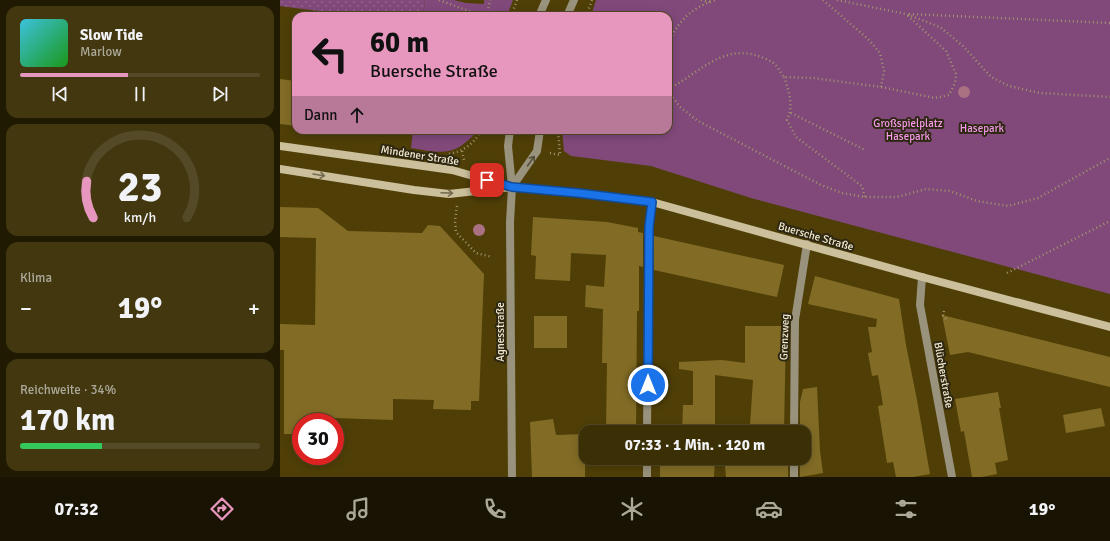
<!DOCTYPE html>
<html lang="de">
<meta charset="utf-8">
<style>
:root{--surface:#3b2f05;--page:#42370f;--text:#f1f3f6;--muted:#aca99a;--line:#544a27;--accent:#e797bd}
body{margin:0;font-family:Signika,sans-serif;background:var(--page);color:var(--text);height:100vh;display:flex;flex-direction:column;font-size:15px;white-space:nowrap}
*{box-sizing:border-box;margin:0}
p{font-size:13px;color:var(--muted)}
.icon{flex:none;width:22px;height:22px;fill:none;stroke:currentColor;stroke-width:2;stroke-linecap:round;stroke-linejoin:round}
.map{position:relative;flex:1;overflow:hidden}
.side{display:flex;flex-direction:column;gap:6px;padding:6px;background:#201a03;width:280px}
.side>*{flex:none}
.guide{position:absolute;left:12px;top:12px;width:380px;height:122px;border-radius:12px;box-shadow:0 2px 10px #0003,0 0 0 1px var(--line);background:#e797bd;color:#111;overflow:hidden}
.speed{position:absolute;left:12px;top:413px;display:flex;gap:8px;font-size:20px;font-weight:700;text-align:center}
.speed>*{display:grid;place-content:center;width:52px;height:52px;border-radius:50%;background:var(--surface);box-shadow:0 2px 10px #0003,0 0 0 1px var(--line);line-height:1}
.speed .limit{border:6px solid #d22;background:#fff;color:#111}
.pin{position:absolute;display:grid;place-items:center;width:34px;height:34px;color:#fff;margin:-17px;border-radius:8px;box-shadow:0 2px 6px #0006}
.me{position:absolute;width:44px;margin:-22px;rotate:0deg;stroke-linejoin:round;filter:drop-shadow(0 0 3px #0008)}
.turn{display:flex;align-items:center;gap:14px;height:84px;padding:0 12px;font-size:18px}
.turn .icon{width:52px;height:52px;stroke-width:2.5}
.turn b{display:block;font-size:28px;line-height:34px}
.then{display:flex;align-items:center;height:38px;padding:0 12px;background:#0003;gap:8px;font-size:15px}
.big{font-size:30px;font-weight:700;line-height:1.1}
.side .widget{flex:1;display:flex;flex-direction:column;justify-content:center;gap:6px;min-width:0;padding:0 14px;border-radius:12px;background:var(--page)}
.side .dial{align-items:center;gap:0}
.dial svg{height:104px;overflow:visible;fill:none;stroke:var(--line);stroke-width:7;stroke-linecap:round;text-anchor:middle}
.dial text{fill:var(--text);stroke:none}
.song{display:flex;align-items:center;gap:12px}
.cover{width:48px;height:48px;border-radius:6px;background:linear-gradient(135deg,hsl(190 70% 55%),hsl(120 70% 35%))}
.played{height:4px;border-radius:2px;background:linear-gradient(90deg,var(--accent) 45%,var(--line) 45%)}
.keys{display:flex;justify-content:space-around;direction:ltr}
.heat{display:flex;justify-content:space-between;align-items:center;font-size:22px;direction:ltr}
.charge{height:6px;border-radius:3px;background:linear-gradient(90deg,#34c759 34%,var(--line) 0)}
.trip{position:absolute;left:299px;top:425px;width:232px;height:40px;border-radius:12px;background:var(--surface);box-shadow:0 2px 10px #0003,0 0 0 1px var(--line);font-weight:700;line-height:40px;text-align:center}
.dock{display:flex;height:64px;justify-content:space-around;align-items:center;background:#181302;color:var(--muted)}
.dock .icon{width:28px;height:28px}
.dock .active{color:var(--accent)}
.dock b{font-size:18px;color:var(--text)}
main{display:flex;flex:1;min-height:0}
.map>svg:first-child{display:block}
</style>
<main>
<section class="side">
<div class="widget">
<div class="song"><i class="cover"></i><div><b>Slow Tide</b><p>Marlow</p></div></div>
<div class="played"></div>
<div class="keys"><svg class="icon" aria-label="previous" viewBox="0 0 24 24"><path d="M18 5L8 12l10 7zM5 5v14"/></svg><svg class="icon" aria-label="pause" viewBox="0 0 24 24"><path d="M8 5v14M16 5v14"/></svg><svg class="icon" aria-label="next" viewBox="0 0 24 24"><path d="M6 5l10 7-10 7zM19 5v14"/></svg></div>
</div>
<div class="widget dial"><svg viewBox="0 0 100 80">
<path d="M14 69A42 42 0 1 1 86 69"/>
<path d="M14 69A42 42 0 0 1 9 41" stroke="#e797bd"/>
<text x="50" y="56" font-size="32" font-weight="700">23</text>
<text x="50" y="72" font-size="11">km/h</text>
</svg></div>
<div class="widget"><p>Klima</p>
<div class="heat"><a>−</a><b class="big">19°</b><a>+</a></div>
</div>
<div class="widget"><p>Reichweite · 34%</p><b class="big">170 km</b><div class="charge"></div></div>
</section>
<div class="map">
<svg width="830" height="477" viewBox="0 0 830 477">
<defs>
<pattern id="grass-dots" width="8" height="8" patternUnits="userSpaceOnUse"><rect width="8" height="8" fill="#80497a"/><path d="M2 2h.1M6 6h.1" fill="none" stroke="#93638c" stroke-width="1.8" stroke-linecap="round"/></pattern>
</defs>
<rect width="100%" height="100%" fill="#4f3f07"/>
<path fill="url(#grass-dots)" d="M0,0H145L143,16H77L0,6Z"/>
<g fill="#80497a">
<path d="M145,0H174L186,3L204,4V0H233L227,16H143Z"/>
<path d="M316,0H830V294L471,198L371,166L291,156L284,151L282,130H388V16H311Z"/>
<path d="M133,130H197C194,135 191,138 186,142C169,157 151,151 131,148Z"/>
</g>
<g fill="#826c25">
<path d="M0,79L16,81V126L0,124Z"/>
<path d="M0,207L38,208L68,231L142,233L148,225L160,226L204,274L199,401H191V410L153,409L154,400L113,399V420L27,417V422H21V434H4V350H0V324L35,325L36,238L0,237Z"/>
<path d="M253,217L327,222L358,228V232L363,233V267L359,266V311H357L356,432H326L327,363H322L323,309L305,307L306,285L324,287L326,255L291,253L290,281L255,279L256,256L251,255Z"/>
<path d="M374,236L504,265L497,297L374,270Z"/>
<path d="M535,276L619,299L626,345L637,400L650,474L633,477H616L613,462L607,463L598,406L603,405L598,375L592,376L588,353L592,352L588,327H596L597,319L528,304Z"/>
<path d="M662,315L830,357V387L688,352L670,355Z"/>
<rect x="254" y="316" width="33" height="32"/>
<path d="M465,326H506L504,432H471L470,425L473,380L435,375V432H402L403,405H413V371L399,369V362L442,360L465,363Z"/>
<path d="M537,387L540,451L543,473L520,477V458H524V432H520V402L523,389Z"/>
<path d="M718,392L721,408H719L728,460L715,463L717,474L702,477H692L684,431L681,432L675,399Z"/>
<path d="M821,408L825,426L786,433L783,415Z"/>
<path d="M273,419L276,435L306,434V458H355V462L305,461V477H252L250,422Z"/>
<path d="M380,458H435L434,477H380Z"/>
<path d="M474,458H508V477H446L445,466L474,463Z"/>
</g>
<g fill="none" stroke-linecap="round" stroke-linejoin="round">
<g stroke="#a2956c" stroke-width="2.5" stroke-dasharray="1 3" stroke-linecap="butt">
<path d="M159,0L202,16"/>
<path d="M421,0L430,2"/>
<path d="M543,0L588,39L600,53L604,71L601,87"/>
<path d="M557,0L626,14L660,27L683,46L711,77L729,86L760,93L830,97"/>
<path d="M629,14L830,23"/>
<path d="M207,16L210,0"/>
<path d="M231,16L237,0"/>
<path d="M306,16L312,0"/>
<path d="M388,47C395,23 411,8 435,0"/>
<path d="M504,77C509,91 514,106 507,120L516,137L582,186L585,197"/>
<path d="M388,89C419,74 443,42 481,57C484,58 489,60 492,62C497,65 500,72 504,77L533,78L601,87L655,98L669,95L675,83L676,74L666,51L626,14"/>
<path d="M388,91L400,107L418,121L541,185L562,193L585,197H617L646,189L670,191L697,201L728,206L758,198L830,158"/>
<path d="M511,113L585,150"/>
<path d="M182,151L184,160"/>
<path d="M270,153L280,155L278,130"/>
<path d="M169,154C184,151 194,144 201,130"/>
<path d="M177,206L175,221L176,232L196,253L212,257"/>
<path d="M727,273L830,221"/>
<path d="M664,311L663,315L666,319"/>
</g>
<g stroke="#99927c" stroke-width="8">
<path d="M642,277L640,305L672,477"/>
<path d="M367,432L369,227L372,202"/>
<path d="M514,432L515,320L527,244"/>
<path d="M232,477L230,222L232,187"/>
<path d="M367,477V458"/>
<path d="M514,477V458"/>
</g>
<g stroke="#99927c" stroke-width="8">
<path d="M259,16L266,0"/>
<path d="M287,16L294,0"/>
<path d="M230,130L228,146L232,187"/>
<path d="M232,187L257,151L260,130"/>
</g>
<g stroke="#cbbf9c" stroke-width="8">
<path d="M0,146L172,170L228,186"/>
<path d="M0,169L134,190L169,194L232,187L298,193L372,202L642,277L830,327"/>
</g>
</g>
<g fill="#aa7183">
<circle cx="684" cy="92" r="6"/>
<circle cx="199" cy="230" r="6"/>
</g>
<defs><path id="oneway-shaft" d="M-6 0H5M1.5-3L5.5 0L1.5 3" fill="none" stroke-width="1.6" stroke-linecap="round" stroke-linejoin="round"/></defs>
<use stroke="#534c37" href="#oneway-shaft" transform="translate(251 161) rotate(-55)"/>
<g stroke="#756b50">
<use href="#oneway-shaft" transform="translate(39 175) rotate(9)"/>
<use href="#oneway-shaft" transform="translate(167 193) rotate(2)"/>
</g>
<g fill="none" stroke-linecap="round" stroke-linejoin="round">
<g stroke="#114b97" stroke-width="10">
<path id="route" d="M207,180L232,187L298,193L372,202L369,227L368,385"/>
</g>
<use href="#route" stroke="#1a73e8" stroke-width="7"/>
</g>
<g text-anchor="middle" stroke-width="4" stroke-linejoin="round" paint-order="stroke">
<g font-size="11" fill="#f59ae9" stroke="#2e2712">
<text x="628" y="127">Großspielplatz<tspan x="628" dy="13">Hasepark</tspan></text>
<text x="702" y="132">Hasepark</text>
</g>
<g font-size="11" fill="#f4ebd0" stroke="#2e2712">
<text transform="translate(140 155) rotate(9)" y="4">Mindener Straße</text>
<text transform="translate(536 236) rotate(16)" y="4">Buersche Straße</text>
<text transform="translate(220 332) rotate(-90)" y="4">Agnesstraße</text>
<text transform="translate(504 337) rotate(-88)" y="4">Grenzweg</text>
<text transform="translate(664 375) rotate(80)" y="4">Blücherstraße</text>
</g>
</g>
</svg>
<div class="speed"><div class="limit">30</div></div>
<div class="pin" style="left:207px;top:180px;background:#d93025"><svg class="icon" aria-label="arrive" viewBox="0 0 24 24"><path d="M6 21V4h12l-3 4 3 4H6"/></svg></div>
<svg class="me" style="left:368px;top:385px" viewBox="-20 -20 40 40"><circle r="17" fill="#1a73e8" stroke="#fff" stroke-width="3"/><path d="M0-11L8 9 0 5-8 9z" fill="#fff"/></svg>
<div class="trip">07:33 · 1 Min. · 120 m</div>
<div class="guide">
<div class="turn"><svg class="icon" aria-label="left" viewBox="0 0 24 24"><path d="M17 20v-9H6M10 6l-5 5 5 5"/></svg><div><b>60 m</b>Buersche Straße</div></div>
<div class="then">Dann<svg class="icon" aria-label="ahead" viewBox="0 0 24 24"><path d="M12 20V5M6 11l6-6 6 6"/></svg></div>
</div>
</div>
</main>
<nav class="dock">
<b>07:32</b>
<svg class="icon active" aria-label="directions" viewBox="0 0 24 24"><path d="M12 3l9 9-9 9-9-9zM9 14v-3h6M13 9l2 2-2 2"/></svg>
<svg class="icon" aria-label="music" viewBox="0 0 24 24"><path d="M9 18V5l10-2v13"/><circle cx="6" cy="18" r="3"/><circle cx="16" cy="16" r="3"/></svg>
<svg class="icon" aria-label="phone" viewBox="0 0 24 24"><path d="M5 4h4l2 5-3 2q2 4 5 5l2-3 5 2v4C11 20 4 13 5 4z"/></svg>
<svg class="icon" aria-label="climate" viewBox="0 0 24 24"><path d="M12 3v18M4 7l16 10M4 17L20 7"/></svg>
<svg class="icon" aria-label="car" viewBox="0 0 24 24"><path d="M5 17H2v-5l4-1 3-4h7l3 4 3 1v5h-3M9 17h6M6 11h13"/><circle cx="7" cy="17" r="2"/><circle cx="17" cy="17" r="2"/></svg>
<svg class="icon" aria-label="filters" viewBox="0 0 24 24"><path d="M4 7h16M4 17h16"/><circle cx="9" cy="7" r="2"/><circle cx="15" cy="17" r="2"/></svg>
<b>19°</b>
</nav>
